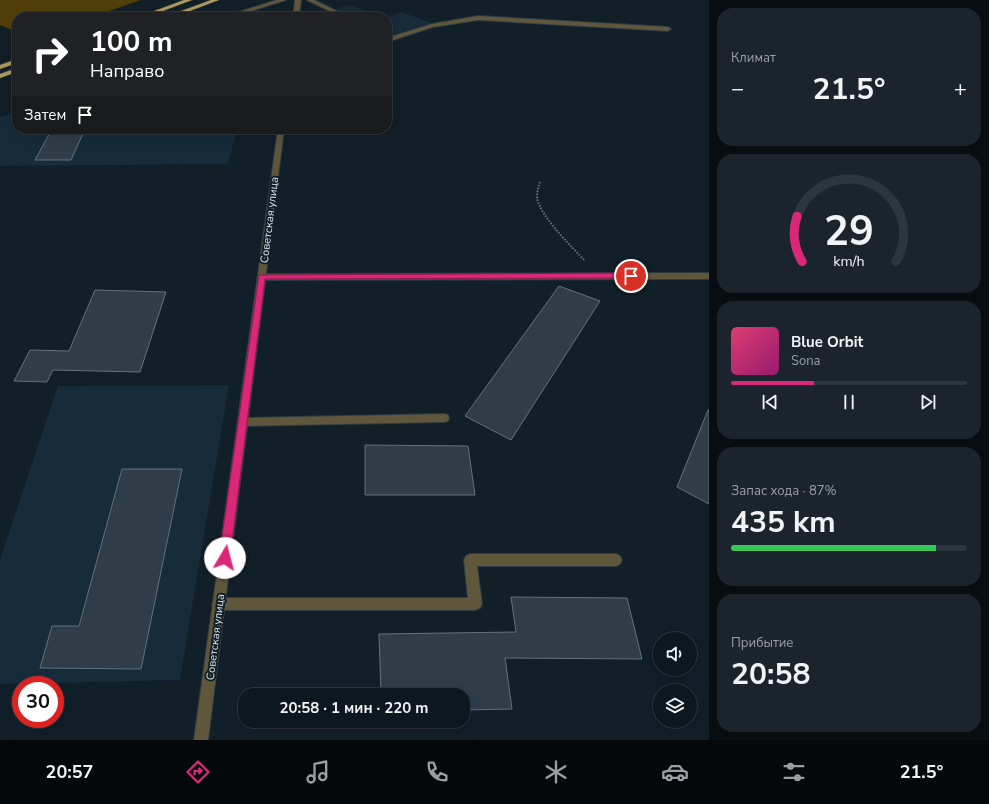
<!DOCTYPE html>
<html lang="ru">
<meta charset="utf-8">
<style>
:root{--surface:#0d171f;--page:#1b242c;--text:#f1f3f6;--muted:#9a9fa4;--line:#2d363d;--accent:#db2777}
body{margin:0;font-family:"Nunito Sans",sans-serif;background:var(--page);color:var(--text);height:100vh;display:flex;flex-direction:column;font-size:15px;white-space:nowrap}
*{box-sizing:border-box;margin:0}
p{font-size:13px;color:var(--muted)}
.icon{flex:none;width:22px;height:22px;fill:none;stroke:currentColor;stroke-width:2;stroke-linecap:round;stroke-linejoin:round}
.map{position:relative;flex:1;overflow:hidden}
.panel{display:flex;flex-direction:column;gap:8px;padding:8px;background:#070d11;width:280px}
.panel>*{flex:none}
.hud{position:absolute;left:12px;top:12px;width:380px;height:122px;border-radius:16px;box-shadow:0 4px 16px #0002,0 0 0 1px var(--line);background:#202124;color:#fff;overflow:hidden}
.fabs{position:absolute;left:653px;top:632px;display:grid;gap:8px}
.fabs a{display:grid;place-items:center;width:44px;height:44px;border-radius:50%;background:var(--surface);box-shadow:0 4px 16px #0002,0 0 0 1px var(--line);font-size:20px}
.speed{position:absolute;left:12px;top:676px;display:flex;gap:8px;font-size:20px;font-weight:700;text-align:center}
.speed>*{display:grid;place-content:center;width:52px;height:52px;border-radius:50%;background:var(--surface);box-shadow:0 4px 16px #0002,0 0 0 1px var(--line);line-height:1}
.speed .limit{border:6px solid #d22;background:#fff;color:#111}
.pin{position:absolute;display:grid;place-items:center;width:34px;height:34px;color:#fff;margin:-17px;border:2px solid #fff;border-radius:50%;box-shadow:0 1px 4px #0007}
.me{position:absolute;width:44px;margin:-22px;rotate:8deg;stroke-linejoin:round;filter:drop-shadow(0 0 3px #0008)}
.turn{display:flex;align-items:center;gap:14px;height:84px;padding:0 12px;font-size:18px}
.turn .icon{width:52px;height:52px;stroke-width:2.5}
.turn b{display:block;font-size:28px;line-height:34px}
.then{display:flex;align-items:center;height:38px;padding:0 12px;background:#0003;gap:8px;font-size:15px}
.big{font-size:30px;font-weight:700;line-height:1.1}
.panel .tile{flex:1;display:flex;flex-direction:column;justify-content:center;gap:6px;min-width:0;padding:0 14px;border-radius:16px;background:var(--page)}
.panel .dial{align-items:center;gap:0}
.dial svg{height:104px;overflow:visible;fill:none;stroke:var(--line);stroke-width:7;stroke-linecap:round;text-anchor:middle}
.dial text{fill:var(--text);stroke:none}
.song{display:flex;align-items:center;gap:12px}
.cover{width:48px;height:48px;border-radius:6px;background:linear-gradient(135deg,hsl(340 70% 55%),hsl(320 70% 35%))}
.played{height:4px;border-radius:2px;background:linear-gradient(90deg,var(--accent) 35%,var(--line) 35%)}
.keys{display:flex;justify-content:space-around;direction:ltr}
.heat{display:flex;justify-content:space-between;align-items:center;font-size:22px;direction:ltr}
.charge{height:6px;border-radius:3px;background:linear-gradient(90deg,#34c759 87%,var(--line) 0)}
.trip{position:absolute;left:238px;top:688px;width:232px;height:40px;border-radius:16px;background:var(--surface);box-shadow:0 4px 16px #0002,0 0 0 1px var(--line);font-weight:700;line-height:40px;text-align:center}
.tabs{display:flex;height:64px;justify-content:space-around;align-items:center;background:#05090c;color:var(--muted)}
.tabs .icon{width:28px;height:28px}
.tabs .selected{color:var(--accent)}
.tabs b{font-size:18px;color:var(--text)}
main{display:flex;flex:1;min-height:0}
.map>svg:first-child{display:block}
</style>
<main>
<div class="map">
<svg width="709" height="740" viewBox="0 0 709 740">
<rect width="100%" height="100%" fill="#111f29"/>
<g fill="#172b39">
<path d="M350,5L384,17H306Z"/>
<path d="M402,12L431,23L387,37V18Z"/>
<path d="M17,112V129H237L228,164L0,166V117Z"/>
<path d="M229,385L180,680L0,684V560L58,386Z"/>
</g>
<path fill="#513e08" d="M0,0H141L92,17H17V32L0,25Z"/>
<g fill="#2e3d48" stroke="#62727e">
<path d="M52,129H85L71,160H35Z"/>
<path d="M559,286L600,301L511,440L465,416Z"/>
<path d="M95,290L166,292L140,372L53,370L47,382L14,381L30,350L69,351Z"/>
<path d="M708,410H709V504L677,487Z"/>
<path d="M365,445L468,446L475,495H365Z"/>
<path d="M122,469H182L141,669L40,668L52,626H79Z"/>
<path d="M511,597L627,598L642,659L505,658L512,709L463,710V695H381L379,634L516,632Z"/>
</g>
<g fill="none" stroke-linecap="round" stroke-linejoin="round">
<g stroke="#2d3b44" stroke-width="2">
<g id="service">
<path d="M307,0H314L349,17H342Z"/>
<path d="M478,16L668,27L671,29L668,31L478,20L433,27L387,42V38L432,24Z"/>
<path d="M709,273V279L262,280L258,277L262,274Z"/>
<path d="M444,414L448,415L449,418L448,421L444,422L243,426L239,425L238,422L239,419L243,418Z"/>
<path d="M470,554H616L620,556L622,560L620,564L616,566H477L482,604L480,608L475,610H219L214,608L212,604L214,600L219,598H468L464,560L466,556Z"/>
</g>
</g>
<g stroke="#2d3b44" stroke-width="2">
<g id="minor">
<path d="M277,0H286L232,17H223Z"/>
<path d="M295,0H301L299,17H293Z"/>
<path d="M278,129H284L208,740H194Z"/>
</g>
</g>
<g stroke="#2d3b44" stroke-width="1">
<g id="trunk">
<path d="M184,0H192L147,17H138Z"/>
<path d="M211,0H219L174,17H165Z"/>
<path d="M17,59V63L0,69V65Z"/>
<path d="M17,68V72L0,78V74Z"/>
</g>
</g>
<path stroke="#66727b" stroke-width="2" stroke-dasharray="1.5 1.5" stroke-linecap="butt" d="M540,182C538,187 537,192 537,198C541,217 571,246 585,261"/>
<use href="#service" fill="#60563c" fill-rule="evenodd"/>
<use href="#minor" fill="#60563c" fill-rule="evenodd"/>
<use href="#trunk" fill="#b2995c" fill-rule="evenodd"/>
</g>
<path fill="#db2777" stroke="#8e194d" d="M631,273L635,276L633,278L265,279L230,558L229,562L225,563L221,562L219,558L259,275Z"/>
<g text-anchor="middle" stroke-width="4" stroke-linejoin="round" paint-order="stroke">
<g font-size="11" fill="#dbe4eb" stroke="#111f29">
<text transform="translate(269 220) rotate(-83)" y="4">Советская улица</text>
<text transform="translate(215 637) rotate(-83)" y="4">Советская улица</text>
</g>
</g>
</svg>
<div class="fabs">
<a><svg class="icon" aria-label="sound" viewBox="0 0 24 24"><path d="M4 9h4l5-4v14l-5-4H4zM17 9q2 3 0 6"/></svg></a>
<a><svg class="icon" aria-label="layers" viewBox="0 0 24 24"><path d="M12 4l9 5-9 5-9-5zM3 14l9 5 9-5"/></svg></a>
</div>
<div class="speed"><div class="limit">30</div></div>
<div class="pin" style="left:631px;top:276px;background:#d93025"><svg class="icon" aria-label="arrive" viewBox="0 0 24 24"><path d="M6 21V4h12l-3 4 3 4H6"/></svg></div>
<svg class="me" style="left:225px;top:558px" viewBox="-20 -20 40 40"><circle r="19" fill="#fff"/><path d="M0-13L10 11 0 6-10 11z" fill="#db2777"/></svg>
<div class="trip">20:58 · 1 мин · 220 m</div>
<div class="hud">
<div class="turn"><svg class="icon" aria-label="right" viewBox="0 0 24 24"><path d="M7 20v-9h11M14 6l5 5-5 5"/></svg><div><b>100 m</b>Направо</div></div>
<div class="then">Затем<svg class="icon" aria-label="arrive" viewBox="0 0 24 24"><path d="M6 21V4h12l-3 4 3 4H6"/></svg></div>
</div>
</div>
<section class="panel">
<div class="tile"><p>Климат</p>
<div class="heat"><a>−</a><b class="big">21.5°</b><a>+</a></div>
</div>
<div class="tile dial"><svg viewBox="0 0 100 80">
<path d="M14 69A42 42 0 1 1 86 69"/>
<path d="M14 69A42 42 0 0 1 10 34" stroke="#db2777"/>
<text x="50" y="56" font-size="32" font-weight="700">29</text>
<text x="50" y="72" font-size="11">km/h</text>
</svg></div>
<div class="tile">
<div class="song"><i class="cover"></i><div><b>Blue Orbit</b><p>Sona</p></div></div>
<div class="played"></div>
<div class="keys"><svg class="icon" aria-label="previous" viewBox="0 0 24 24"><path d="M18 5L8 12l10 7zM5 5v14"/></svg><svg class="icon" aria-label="pause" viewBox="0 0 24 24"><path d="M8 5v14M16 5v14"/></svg><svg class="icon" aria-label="next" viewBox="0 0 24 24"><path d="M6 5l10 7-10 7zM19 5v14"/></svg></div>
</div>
<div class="tile"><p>Запас хода · 87%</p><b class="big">435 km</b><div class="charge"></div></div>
<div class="tile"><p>Прибытие</p><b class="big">20:58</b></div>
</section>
</main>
<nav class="tabs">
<b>20:57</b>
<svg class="icon selected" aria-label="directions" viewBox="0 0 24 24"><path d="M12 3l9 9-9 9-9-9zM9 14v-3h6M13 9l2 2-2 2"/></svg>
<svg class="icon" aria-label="music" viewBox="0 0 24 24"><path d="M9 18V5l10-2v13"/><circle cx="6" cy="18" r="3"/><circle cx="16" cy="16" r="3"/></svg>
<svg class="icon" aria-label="phone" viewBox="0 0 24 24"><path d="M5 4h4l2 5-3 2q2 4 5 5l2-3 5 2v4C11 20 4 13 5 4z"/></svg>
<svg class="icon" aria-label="climate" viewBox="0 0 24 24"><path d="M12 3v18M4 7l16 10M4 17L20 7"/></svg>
<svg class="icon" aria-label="car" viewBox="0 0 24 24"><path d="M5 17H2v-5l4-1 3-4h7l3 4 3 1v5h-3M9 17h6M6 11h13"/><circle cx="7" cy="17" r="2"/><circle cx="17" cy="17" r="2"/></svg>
<svg class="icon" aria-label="filters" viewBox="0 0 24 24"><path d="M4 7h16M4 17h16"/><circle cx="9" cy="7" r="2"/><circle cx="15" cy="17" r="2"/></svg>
<b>21.5°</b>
</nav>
